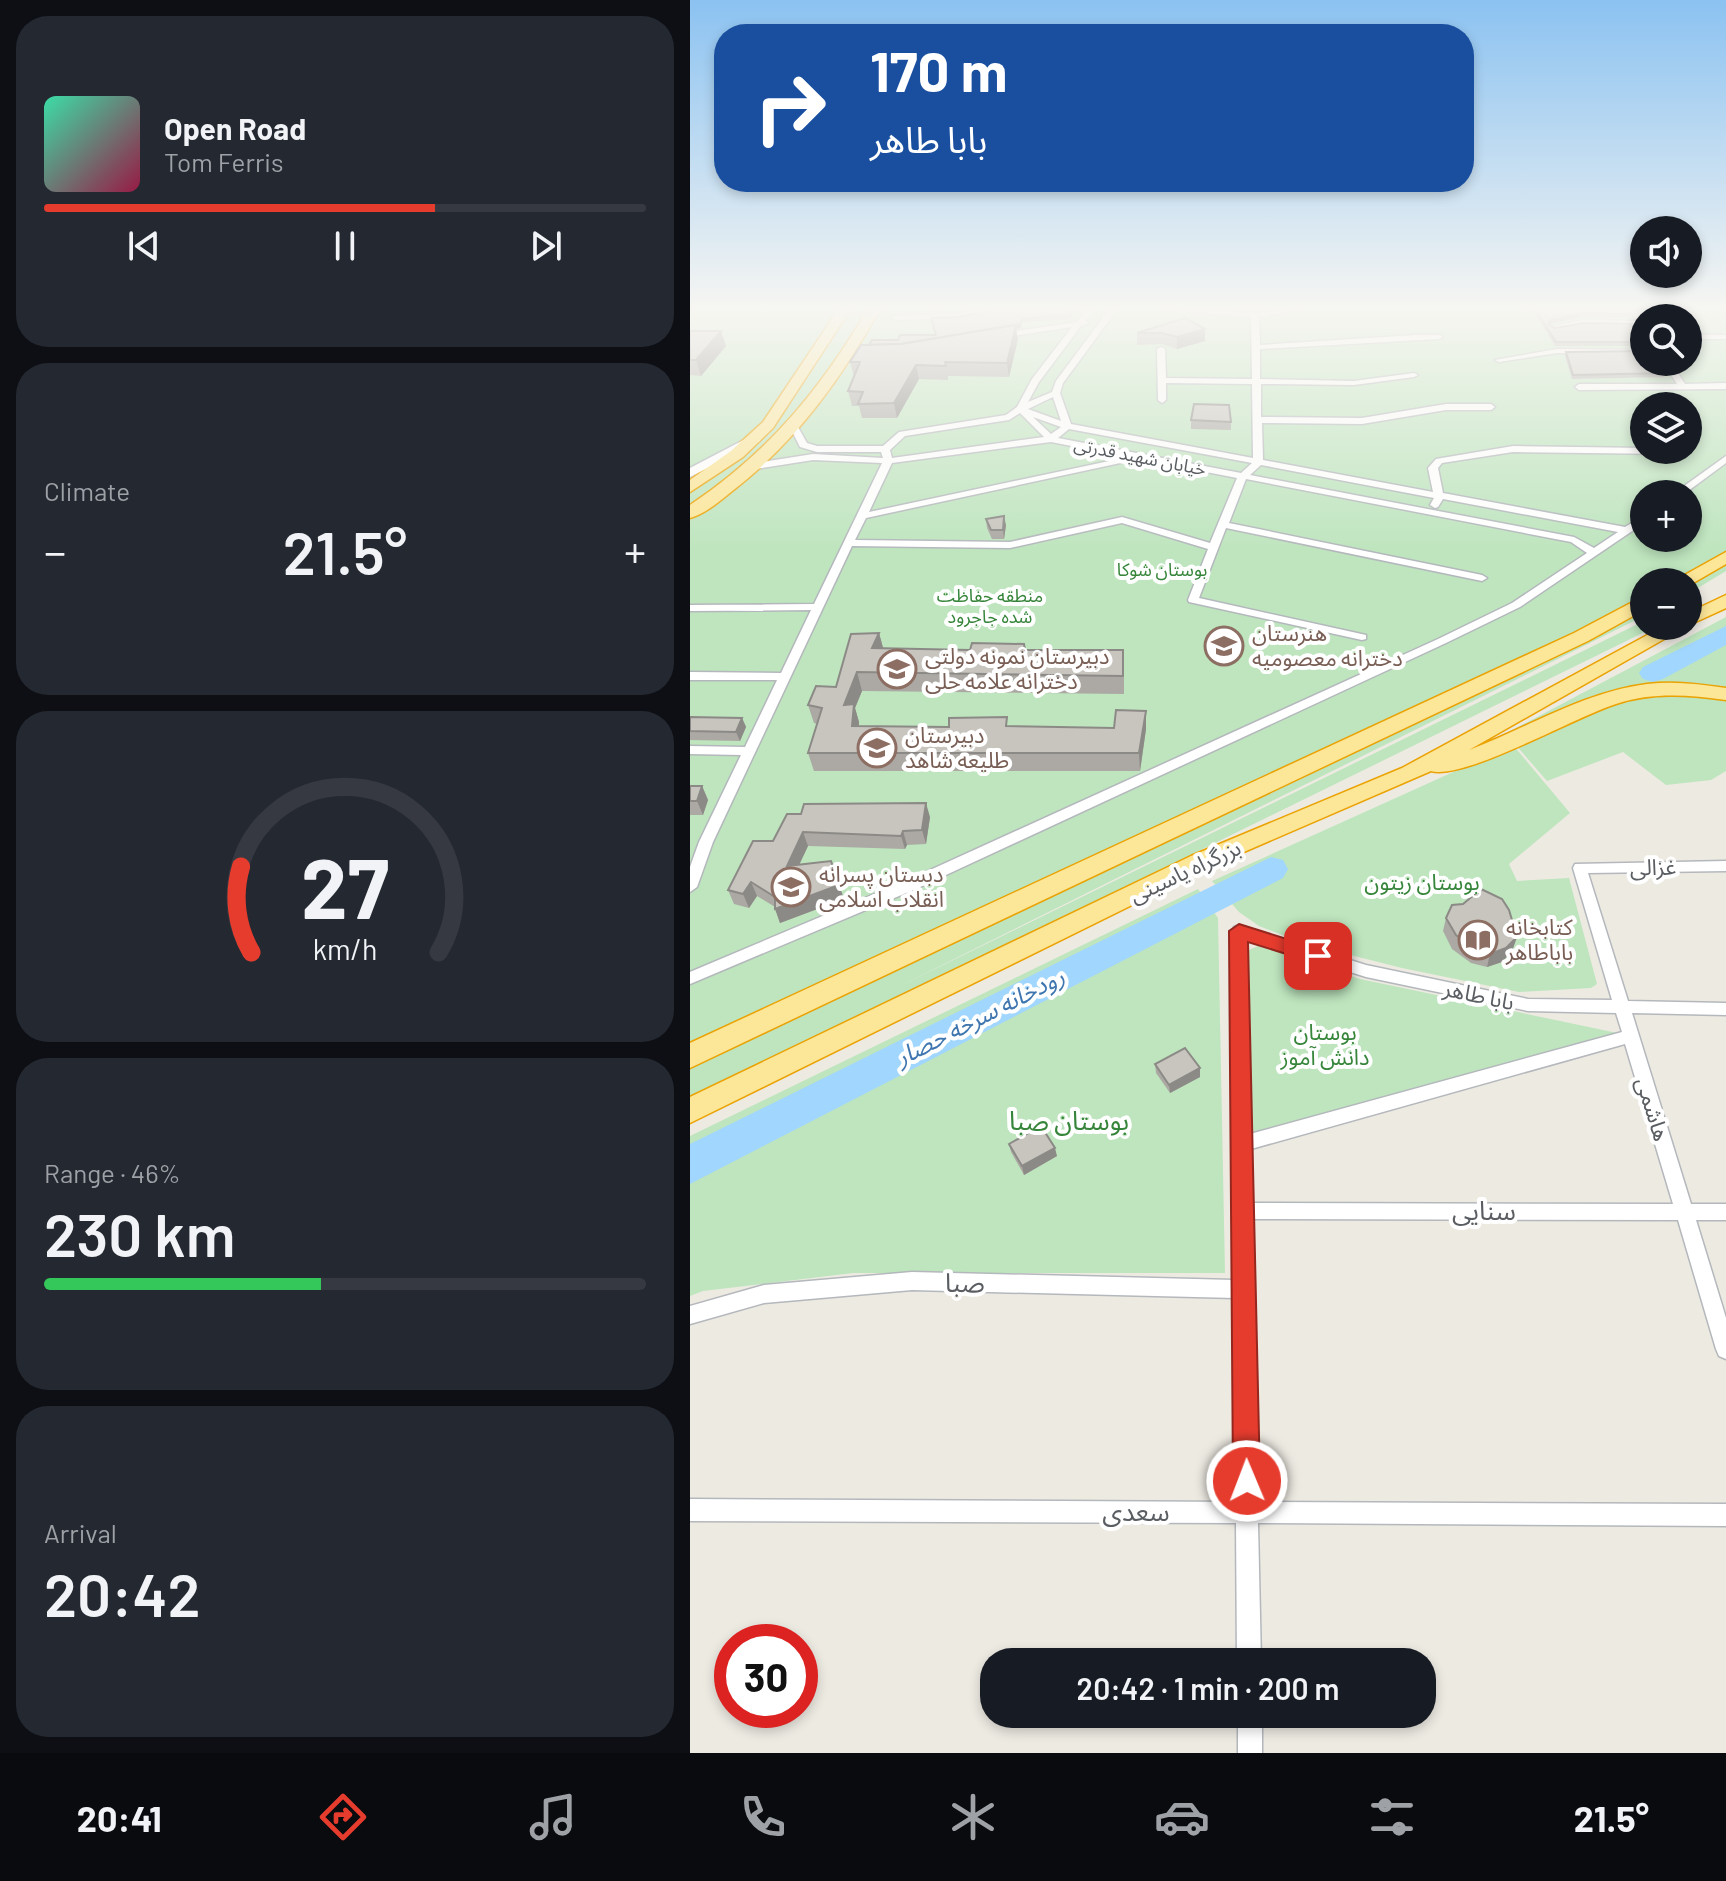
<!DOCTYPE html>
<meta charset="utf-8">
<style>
:root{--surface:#171b24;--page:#242831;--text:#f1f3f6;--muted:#9ea1a6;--line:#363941;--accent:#e63c2e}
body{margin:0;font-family:Barlow,"Noto Sans Arabic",sans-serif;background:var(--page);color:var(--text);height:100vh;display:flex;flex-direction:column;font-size:30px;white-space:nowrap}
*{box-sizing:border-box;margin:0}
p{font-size:26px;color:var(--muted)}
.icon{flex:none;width:44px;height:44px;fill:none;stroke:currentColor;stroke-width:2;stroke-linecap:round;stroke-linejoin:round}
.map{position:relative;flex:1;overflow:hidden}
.drawer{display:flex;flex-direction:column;gap:16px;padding:16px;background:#0d0f14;width:690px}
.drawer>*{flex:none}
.hud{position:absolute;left:24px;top:24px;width:760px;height:168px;border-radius:32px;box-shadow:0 4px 12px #0003;background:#1a4fa0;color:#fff;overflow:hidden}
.tools{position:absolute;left:940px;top:216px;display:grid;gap:16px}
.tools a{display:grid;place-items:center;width:72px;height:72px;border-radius:50%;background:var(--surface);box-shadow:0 4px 12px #0003;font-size:40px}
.speed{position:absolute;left:24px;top:1624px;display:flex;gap:16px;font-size:40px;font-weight:700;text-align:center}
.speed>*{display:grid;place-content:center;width:104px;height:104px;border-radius:50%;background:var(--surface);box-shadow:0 4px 12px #0003;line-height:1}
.speed .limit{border:12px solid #d22;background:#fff;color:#111}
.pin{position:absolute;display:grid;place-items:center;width:68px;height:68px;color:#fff;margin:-34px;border-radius:16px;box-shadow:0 4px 12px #0006}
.me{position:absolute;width:88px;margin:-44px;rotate:359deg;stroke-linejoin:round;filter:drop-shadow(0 0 6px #0008)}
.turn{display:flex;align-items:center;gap:28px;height:168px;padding:0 24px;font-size:36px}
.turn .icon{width:104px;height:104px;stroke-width:2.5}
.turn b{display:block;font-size:56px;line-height:68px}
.big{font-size:60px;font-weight:600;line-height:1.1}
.drawer .card{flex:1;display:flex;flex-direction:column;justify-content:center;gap:12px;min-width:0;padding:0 28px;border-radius:32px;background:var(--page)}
.drawer .dial{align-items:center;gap:0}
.dial svg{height:208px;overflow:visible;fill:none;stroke:var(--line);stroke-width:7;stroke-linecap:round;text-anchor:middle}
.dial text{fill:var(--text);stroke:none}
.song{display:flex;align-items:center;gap:24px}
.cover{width:96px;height:96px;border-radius:12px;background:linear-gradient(135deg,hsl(160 70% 55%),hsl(340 70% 35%))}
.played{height:8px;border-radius:4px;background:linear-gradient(90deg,var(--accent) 65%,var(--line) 65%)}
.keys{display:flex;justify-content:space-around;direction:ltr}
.heat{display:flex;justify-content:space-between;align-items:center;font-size:44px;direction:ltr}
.charge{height:12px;border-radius:6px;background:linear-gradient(90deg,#34c759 46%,var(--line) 0)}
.trip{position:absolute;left:290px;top:1648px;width:456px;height:80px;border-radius:32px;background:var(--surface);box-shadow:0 4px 12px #0003;font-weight:600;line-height:80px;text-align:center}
.dock{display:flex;height:128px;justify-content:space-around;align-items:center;background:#090b0e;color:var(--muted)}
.dock .icon{width:56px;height:56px}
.dock .current{color:var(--accent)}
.dock b{font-size:36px;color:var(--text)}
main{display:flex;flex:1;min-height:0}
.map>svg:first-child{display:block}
</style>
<main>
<section class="drawer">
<div class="card">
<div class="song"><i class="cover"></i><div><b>Open Road</b><p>Tom Ferris</p></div></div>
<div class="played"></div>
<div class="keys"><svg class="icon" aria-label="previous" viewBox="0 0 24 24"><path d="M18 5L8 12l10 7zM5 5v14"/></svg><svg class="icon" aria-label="pause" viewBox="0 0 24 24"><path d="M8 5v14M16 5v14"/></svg><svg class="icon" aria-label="next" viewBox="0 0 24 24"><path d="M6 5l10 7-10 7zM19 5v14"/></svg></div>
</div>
<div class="card"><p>Climate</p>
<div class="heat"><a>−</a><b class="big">21.5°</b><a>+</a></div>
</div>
<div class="card dial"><svg viewBox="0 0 100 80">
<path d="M14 69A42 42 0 1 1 86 69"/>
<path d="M14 69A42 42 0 0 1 10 36" stroke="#e63c2e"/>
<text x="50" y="56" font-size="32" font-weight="700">27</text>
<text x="50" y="72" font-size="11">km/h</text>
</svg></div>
<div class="card"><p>Range · 46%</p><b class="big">230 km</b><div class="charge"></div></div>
<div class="card"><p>Arrival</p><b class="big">20:42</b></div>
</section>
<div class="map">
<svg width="1036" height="1753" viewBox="0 0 1036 1753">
<rect width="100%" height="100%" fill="#edeae2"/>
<g fill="#bee5be" fill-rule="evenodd">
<path d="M0,307H1036V571L998,594V582H954V616L200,991L954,621V626H967L0,1101ZM954,318H998V362H954ZM954,406H998V450H954ZM954,494H998V538H954Z"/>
<path d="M1036,617V689L999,683L945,686L779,753Z"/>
<path d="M963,691L1036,696V771L1021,780L976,785L933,752L857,781L824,743L912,703Z"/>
<path d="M823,745L880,813L819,864L827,881L879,878L907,984L901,988L829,992L712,968L613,943L569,926L549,912L522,881Z"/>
<path d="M508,889L528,918L535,1273H163L13,1291L0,1296V1136Z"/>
<path d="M579,941L619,962L670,979L932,1034L561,1136L559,950Z"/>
</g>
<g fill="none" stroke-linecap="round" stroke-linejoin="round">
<g fill="#a1d6fe" fill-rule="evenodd">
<path d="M1036,626V645L973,679L963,682L953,679L949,673L953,667Z"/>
<path d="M581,857L593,860L598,869L593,878L0,1184V1144Z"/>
</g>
<g stroke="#b4b8bc" stroke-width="3">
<g id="minor">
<path d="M309,307H325L267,318L206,320L202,318L206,316L267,314Z"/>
<path d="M398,307H406L395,321L399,323L391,326L349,382L338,402L362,392L366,381L421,307H429L373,383L370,393L381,424L563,458L562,384L476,383V400L472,403L468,400L467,349L471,347L475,349L476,378L562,379L561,317L470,309L466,307C499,306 531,312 563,313C582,313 601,307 621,307L569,317L570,345L726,335H749L753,337L749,339L570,349V379L664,381L724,373L728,375L724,377L664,385L571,384V417L672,418L756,404H801L805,407L801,410H756L672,424L572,423L573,460L743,492L738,468L746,459L823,446L954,448V450L987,451L982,454L823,452L752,463L748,468L753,493L935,527L954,516V523L830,607L756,643L228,888L0,984V972L218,880L748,639L822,603L897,553L881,542L556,479L539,523L792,575L797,578L792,581L536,528L509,598L676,635V639L672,640L499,602L498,600L518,549L432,523L320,548L162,546L23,842L7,887L0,892V867L9,842L51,755L0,754V746L55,747L87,680H0V672L91,673L121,610L0,611V605L124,604L192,463L123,460L66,469L61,466L66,463L123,454L193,458L191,452H127L110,447L100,427L104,424L108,427L117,443L127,446H193L209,432L316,415L327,407L342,379L382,327L309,338H306V334L387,322ZM363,397L371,421L338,409ZM330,413L354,437L202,458L200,450L215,436L319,420ZM343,417L371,427L361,434ZM379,429L562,463L551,473L368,438ZM361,442L438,457L179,512L202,463ZM449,459L547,478L520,543L432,517L320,542L165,540L176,518ZM571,465L744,498L740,505L745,508L748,507L753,499L928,532L904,548L884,537L560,475Z"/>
<path d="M938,307H946L954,319V327L950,325L893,324L864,329L860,327L893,320L947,321Z"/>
<rect x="998" y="335" width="38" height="4"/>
<path d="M867,349L954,350V354L867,353L809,362L805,360Z"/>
<path d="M973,362H981L995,384L1036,383V389L889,390L885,387L889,384H987Z"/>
<path d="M1036,456V463L994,494H983Z"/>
<path d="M1036,861V871L898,873L938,1001L1036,1003V1015L942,1013L1001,1204H1036V1220H1006L1036,1318V1359L1029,1356L1026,1349L988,1220L562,1219L567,1502L1036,1504V1526L568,1523L571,1662H547L546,1523L0,1521V1499L546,1502L545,1298L222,1290L74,1303L0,1324V1306L74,1285L222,1272L544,1280L542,931L544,927L549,925L676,965L838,999L922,1000L883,868L885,864ZM556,939L676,977L838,1011L926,1013L932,1032L560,1134ZM935,1044L983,1204L562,1203L561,1149Z"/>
<rect x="548" y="1714" width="24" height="39"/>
</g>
</g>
<g stroke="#b5b9be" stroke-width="3">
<path id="secondary" d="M65,434L71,438L70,441L0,477V468Z"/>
</g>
<g stroke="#eba203" stroke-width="3">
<g id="trunk">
<path d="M150,307H162L83,428L53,457L0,492V480L41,451L73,422Z"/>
<path d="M179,307H191C153,376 109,438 46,488C33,498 16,514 0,518V505C78,453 132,388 179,307Z"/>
<path d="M1036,552V564L998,586V582H982Z"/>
<path d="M1036,595V608L997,626L779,750C837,728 894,692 957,684C984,681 1009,684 1036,688V700C998,695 963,692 926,704C887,716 773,781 741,771L517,868L0,1123V1097L501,856L712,768L974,626H998V613Z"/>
<path d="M954,596V610L898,641L0,1068V1043L884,633Z"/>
</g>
</g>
<use href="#minor" fill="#fff" fill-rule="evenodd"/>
<use href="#secondary" fill="#fff" fill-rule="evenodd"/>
<use href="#trunk" fill="#fce698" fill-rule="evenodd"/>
</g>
<g fill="#aca9a4">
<path d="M318,307H384L381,319L332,322L331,328L326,329L328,339L319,377L258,376V380L229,379L207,418H172L169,406H162L158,391L164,377L160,362L179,345L208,340L246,335L267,317Z"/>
<path d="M845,309L940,314L939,318L892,317L859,324L865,328L950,326L949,330H945L954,342L953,346H865L845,313Z"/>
<path d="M495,318L515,341L487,349L472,344L447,345V333Z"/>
<path d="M0,331L36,346L11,376L0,375Z"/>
<path d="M876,352L975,373L974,377L882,379L875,356Z"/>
<path d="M501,420L541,422V430L501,429Z"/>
<path d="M296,519L316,525L314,539H302L297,528Z"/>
<path d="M189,633L193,649L335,650L434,668V694L172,691L165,708L169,722V726L424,728L456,711V729L450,771H124L118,753L127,724L124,723L118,705L146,687Z"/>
<path d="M0,717L52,718L56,727L50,741L0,740Z"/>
<path d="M0,786H12L18,800L13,815H0Z"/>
<path d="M97,814L240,817L236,844L217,845L215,849L118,846L109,865L154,899L90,923L85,907L67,896L59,908L44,904L38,890L83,841Z"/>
<path d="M756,918L827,937L822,951L812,962L797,967L781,963L762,949L753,931Z"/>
<path d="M465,1064L510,1077L480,1093L466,1073Z"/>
<path d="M319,1144L367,1156L334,1175L321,1152Z"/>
</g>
<g fill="#8c8a86">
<path d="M250,307H284L238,312V308Z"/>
<path d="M893,313L892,317L858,324L860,320Z"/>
<path d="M332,319L331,328L326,329L328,339L319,377L317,363L212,344Z"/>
<path d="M515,329V341L487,349V337Z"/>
<path d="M31,331L36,346L11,376L6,360Z"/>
<path d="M226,365L229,379L207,418L204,403Z"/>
<path d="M314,516L316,525L314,539L313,530Z"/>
<path d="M189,633L194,651L182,648Z"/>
<path d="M167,672L172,691L165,708L169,722L168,744L154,705Z"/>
<path d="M456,711V729L450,771L449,753Z"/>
<path d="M52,718L56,727L50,741L46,732Z"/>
<path d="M12,786L18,800L13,815L7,801Z"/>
<path d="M236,803L240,817L236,844L232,830Z"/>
<path d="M213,831L217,845L215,849L211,836Z"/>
<path d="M113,832L118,846L102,880L97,866Z"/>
<path d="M141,861L154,899L90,923L85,909Z"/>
<path d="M61,882L67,896L59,908L53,894Z"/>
<path d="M827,937L822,951L812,962L797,967L800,954Z"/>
<path d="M510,1068V1077L480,1093L479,1085Z"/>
<path d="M365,1148L367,1156L334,1175L332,1166Z"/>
</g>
<g fill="#c8c5bf" stroke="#8c8a86" stroke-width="2">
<path d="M318,307H382L380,315L332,319L330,324L211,344L179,345L182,340H208L210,335H246L241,318L267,317Z"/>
<path d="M845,309H936L940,314L893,313L860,320L858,324L865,328L894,323L948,324L950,326H942L954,342H866Z"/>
<path d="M495,318L515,329L487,337L472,333H447Z"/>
<path d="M326,325L317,363L255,362L256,366L226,365L204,403L168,404L173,392L158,391L170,362H160L171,345L211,344Z"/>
<path d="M0,331H31L6,360H0Z"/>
<path d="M954,351V362H966L975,373L883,375L876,352Z"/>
<path d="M504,404L539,405L541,422L501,420Z"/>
<path d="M314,516L313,530H301L296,519Z"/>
<path d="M189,633L182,648L280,650L282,643L334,644L335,650H433V676L167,672L154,705L164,704L162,726L259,727V718L317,717L316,726L424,728L426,710L456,711L449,753H118L132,708L118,705L126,686L146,687L161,634Z"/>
<path d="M0,717L52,718L46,732L0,731Z"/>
<path d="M0,786H12L7,801H0Z"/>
<path d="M236,803L232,830L213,831L211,836L113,832L97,866L141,861L149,885L85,909V897L61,882L53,894L38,890L63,841H83L97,814H111L114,804Z"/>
<path d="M791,889L812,899L819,910L827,937L816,948L800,954L785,949L766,935L756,918L762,905L773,904Z"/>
<path d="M495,1048L510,1068L479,1085L465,1064Z"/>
<path d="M351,1126L365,1148L332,1166L319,1144Z"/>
</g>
<linearGradient id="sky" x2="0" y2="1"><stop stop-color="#8bc2f1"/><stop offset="0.56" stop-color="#f7f6f2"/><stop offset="1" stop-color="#f7f6f2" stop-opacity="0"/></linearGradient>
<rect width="1036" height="552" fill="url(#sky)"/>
<path fill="#e63c2e" stroke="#96271e" stroke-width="2" d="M549,924L635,951L637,956L635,961L628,964L558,942L570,1481L566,1490L557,1494L547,1490L543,1481L539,931Z"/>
<defs>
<g id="school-ring" transform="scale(2)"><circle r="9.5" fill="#fff" stroke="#8d6e63" stroke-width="1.5"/><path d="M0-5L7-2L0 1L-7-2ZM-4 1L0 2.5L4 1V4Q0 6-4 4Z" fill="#8d6e63"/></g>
<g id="library-ring" transform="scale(2)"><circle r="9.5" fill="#fff" stroke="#8d6e63" stroke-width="1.5"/><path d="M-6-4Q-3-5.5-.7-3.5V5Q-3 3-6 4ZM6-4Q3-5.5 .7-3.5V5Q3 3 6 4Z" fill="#8d6e63"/></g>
</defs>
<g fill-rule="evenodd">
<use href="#school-ring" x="534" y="646"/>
<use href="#school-ring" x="207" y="669"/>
<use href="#school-ring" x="187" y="748"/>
<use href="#school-ring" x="101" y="887"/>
<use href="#library-ring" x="788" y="940"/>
</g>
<g text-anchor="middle" stroke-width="8" stroke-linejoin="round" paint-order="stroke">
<g font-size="18" fill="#5a5e62" stroke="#fff">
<text transform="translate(450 457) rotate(11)" y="6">خیابان شهید قدرتی</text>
</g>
<g font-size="18" fill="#36853a" stroke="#fff">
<text x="472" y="576">بوستان شوکا</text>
<text x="300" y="602">منطقه حفاظت<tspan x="300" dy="21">شده جاجرود</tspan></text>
</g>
<g font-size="22" fill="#785e54" stroke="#fff" text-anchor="start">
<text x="562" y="641">هنرستان<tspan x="562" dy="25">دخترانه معصومیه</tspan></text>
<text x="235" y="664">دبیرستان نمونه دولتی<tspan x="235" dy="25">دخترانه علامه حلی</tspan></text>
<text x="215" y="743">دبیرستان<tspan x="215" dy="25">طلیعه شاهد</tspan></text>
<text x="129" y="882">دبستان پسرانه<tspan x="129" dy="25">انقلاب اسلامی</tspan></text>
<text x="816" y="935">کتابخانه<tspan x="816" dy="25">باباطاهر</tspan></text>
</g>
<g font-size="22" fill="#5a5e62" stroke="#fff">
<text transform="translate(963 867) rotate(-1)" y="8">غزالی</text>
<text transform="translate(495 871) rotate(-25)" y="8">بزرگراه یاسینی</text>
<text transform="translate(789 995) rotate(12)" y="8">بابا طاهر</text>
<text transform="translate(963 1109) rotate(73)" y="8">هاشمی</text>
</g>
<g font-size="22" fill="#36853a" stroke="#fff">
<text x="732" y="890">بوستان زیتون</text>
<text x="635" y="1040">بوستان<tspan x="635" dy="25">دانش آموز</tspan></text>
</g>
<g font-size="24" font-style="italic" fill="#3f76af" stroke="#fff">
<text transform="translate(290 1017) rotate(-27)" y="8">رودخانه سرخه حصار</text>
</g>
<g font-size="26" fill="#36853a" stroke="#fff">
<text x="379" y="1130">بوستان صبا</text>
</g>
<g font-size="26" fill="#5a5e62" stroke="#fff">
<text x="794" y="1220">سنایی</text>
<text transform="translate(275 1283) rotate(1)" y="9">صبا</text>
<text x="446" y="1521">سعدی</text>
</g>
</g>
</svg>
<div class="tools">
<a><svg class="icon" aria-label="sound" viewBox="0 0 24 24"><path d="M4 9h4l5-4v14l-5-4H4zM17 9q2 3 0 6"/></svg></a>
<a><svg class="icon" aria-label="search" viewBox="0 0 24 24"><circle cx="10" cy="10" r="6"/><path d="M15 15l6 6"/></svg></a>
<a><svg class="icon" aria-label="layers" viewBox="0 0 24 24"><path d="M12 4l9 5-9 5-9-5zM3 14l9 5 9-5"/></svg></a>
<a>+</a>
<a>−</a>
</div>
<div class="speed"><div class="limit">30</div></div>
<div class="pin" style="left:628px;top:956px;background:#d93025"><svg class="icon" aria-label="arrive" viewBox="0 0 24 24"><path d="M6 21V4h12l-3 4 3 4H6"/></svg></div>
<svg class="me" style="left:557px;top:1481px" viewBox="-20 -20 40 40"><circle r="17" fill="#e63c2e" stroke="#fff" stroke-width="3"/><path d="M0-11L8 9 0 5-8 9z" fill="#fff"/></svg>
<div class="trip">20:42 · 1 min · 200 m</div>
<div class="hud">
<div class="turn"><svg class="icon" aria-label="right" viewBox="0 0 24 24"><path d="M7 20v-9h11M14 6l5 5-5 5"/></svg><div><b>170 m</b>بابا طاهر</div></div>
</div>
</div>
</main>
<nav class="dock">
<b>20:41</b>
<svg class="icon current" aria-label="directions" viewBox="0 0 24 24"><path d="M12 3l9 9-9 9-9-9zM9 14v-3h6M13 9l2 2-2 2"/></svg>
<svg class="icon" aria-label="music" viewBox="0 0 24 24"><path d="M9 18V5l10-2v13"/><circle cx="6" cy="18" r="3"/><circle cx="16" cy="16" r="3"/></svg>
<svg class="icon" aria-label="phone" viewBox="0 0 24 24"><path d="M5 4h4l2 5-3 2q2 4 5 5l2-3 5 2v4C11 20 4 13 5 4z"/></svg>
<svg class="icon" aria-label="climate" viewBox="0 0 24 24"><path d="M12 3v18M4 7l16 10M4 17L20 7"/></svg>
<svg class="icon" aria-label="car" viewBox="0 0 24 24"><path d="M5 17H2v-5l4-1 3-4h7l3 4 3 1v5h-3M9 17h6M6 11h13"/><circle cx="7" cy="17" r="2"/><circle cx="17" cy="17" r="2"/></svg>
<svg class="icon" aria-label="filters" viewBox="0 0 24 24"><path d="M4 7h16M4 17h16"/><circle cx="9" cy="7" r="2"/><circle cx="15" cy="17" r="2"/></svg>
<b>21.5°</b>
</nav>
